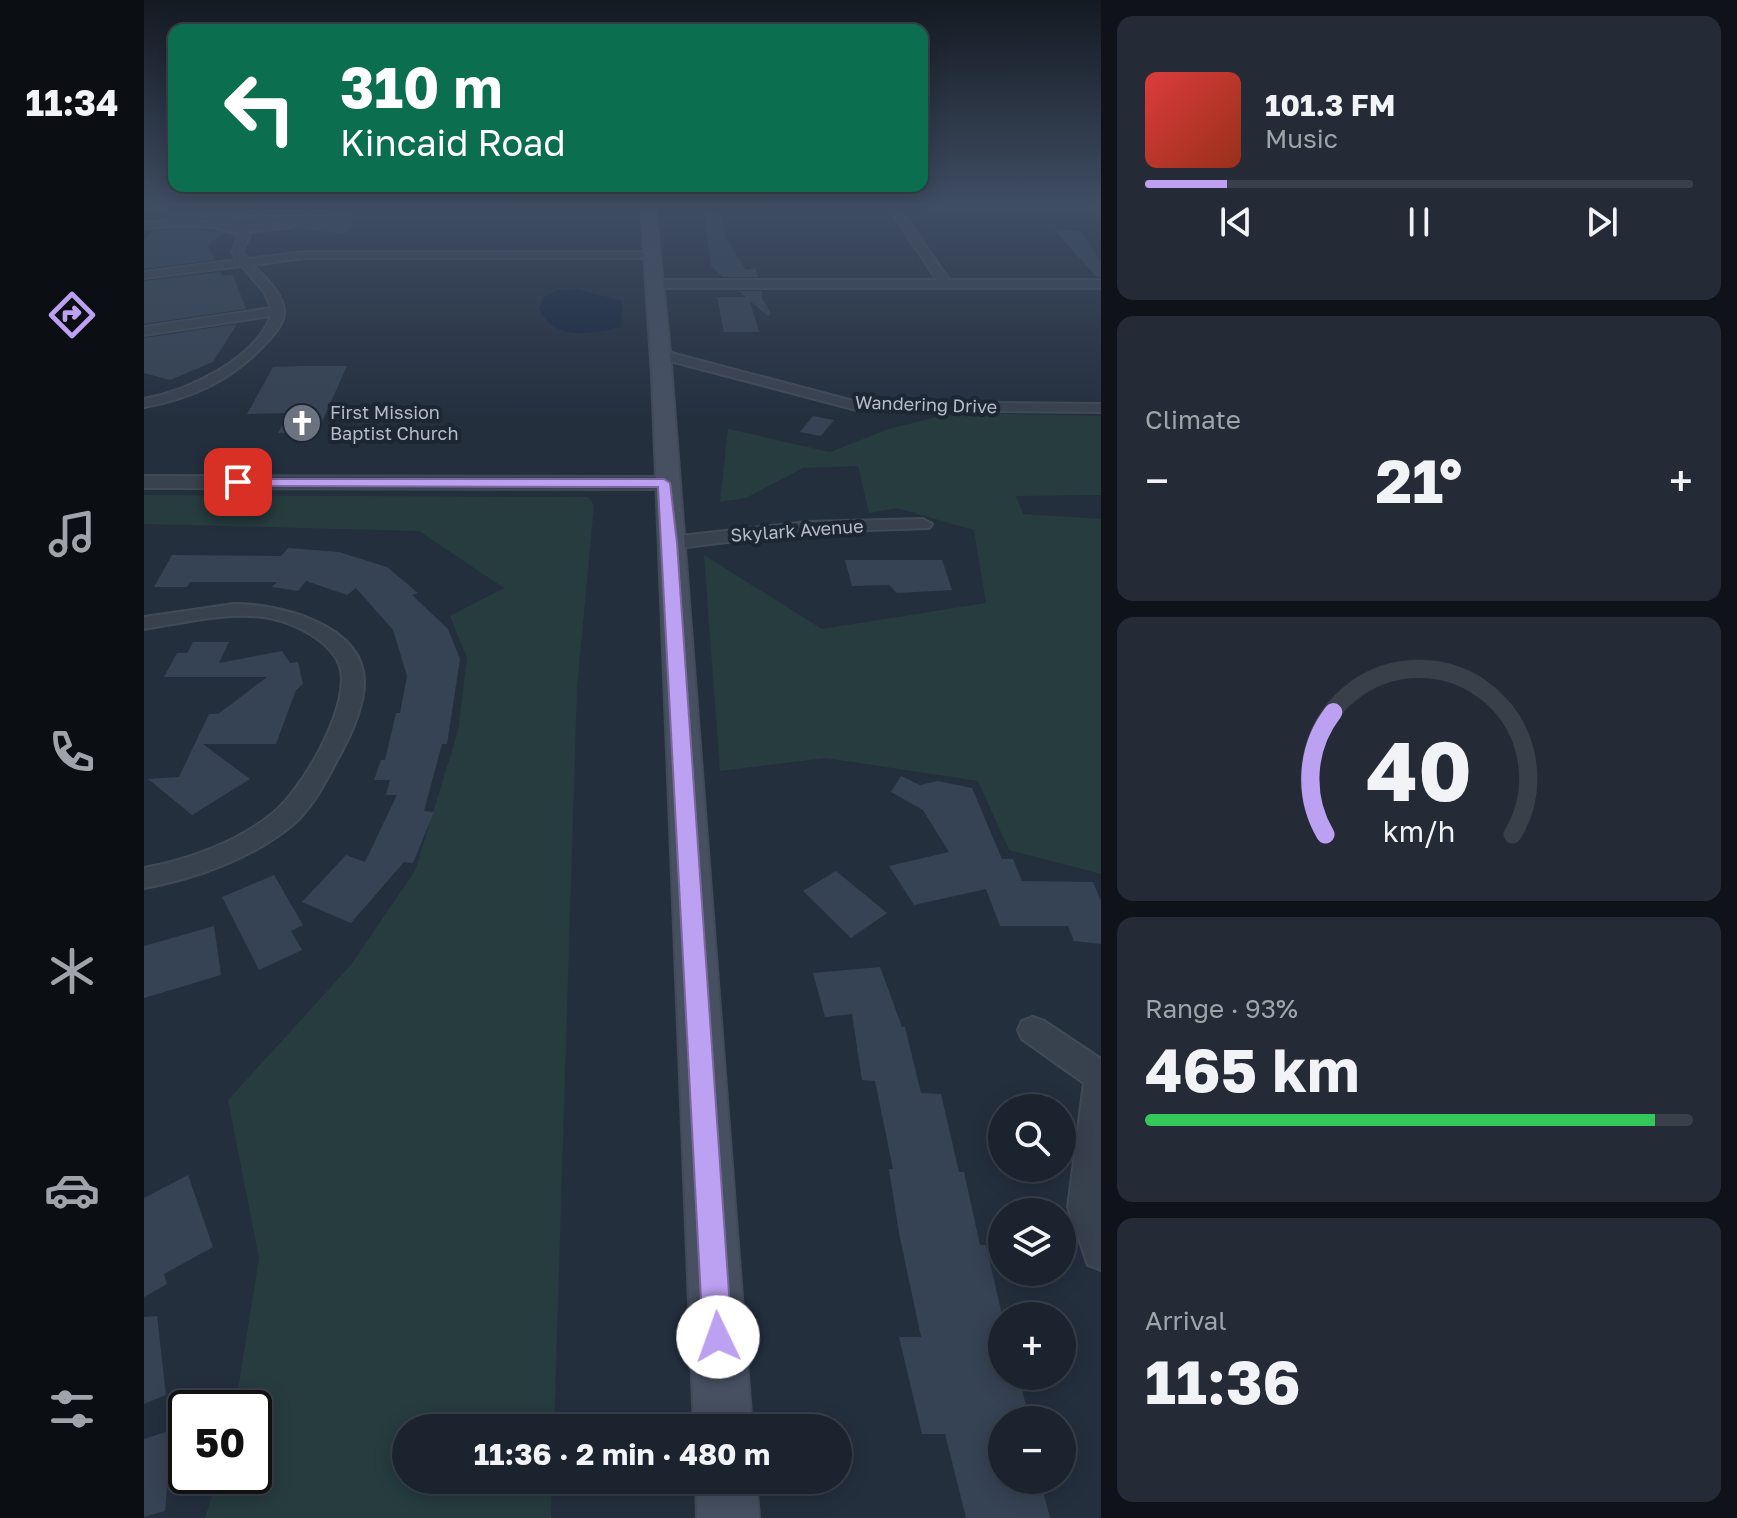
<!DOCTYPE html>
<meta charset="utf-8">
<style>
:root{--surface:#1b232e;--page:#242b36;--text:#f1f3f6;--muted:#a0a4aa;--line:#39404a;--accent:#bca0f2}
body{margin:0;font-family:"Golos Text",sans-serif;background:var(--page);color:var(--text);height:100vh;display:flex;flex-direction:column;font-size:30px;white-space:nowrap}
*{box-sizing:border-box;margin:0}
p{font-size:26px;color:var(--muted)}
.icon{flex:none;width:44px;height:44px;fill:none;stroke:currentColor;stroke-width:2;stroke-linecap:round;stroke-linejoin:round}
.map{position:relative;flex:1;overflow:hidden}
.drawer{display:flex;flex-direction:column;gap:16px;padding:16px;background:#0f1319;width:636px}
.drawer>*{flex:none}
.top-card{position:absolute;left:24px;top:24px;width:760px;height:168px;border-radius:16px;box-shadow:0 4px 20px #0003,0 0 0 2px var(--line);background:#0b6e4f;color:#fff;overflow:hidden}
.controls{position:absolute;left:844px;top:1094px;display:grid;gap:16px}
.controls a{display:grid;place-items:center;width:88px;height:88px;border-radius:50%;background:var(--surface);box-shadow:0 4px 20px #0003,0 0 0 2px var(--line);font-size:40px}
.speed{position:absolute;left:24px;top:1390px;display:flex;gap:16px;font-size:40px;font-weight:700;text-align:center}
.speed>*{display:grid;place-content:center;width:104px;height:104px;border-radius:50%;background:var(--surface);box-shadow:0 4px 20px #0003,0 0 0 2px var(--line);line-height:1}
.speed .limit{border:4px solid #111;border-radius:12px;background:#fff;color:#111}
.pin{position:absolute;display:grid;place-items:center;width:68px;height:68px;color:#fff;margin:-34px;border-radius:16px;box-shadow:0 4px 12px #0006}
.me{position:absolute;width:88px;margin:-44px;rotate:357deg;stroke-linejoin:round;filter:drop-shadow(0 0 6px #0008)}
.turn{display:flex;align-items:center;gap:28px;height:168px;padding:0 40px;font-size:36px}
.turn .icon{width:104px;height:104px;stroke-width:2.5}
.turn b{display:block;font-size:56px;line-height:68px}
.big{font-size:60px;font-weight:700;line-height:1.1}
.drawer .card{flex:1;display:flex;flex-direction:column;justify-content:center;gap:12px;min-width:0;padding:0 28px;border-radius:16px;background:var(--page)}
.drawer .dial{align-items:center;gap:0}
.dial svg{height:208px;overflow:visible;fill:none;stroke:var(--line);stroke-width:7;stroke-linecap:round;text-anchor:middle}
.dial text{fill:var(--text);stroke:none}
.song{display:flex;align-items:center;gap:24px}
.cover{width:96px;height:96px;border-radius:12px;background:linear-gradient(135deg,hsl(0 70% 55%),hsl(10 70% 35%))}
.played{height:8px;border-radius:4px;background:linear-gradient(90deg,var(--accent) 15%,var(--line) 15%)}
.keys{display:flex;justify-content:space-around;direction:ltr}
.heat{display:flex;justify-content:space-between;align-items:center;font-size:44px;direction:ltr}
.charge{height:12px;border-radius:6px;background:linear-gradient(90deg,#34c759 93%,var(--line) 0)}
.trip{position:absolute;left:248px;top:1414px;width:460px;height:80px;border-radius:40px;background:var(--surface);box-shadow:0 4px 20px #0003,0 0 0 2px var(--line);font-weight:700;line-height:80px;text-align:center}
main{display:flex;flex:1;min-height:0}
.tabs{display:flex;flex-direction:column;width:144px;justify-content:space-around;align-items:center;background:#0b0e12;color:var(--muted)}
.tabs .icon{width:56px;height:56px}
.tabs .selected{color:var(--accent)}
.tabs b{font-size:36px;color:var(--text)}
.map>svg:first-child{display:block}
</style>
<main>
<nav class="tabs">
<b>11:34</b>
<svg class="icon selected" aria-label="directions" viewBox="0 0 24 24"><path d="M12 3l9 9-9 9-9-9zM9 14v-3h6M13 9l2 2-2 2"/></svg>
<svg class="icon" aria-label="music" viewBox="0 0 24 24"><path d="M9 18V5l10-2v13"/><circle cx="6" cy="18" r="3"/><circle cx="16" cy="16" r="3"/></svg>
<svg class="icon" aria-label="phone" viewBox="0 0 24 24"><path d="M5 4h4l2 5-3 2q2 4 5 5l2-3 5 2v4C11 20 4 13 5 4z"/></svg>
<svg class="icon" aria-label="climate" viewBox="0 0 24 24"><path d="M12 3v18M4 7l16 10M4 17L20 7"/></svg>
<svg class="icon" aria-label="car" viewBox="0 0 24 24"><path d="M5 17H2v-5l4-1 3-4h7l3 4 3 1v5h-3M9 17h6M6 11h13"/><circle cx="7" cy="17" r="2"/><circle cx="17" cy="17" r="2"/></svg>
<svg class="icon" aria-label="filters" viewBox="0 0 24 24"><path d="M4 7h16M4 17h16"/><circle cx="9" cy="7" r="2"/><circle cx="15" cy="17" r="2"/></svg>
</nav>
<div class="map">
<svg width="957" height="1518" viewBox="0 0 957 1518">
<rect width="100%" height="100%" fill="#242f3e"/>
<g fill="#263c3f">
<path d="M809,413L957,416V495L872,496L879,514L957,519V874L865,850L834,781L682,758L576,771L560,555L678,629L842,603L830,530L753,508L725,513L714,466L659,468L602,498L576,502L584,429L686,452L745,429Z"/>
<path d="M0,495L444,497L450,505L433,688L410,1428H262V1480H408L407,1518H61L74,1476H110V1408H91L115,1258L84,1100L206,966L271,871L314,731L323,658L306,616L360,588L275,531L0,524Z"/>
</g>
<path fill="#17263c" d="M432,289L478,301L477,327C448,334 409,342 395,308L400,297L414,290Z"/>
<g fill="#364354">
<path d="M559,205H562L568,214H578L581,237L602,270L611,268L614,277H579L567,266Z"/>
<path d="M164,208L209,211L208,229L197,234L152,228L150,219L114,222L103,220V217L93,224L52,217L25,218L32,212Z"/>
<path d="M48,229L80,233L64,245L71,260L0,269V240L11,230Z"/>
<path d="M910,230L937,231L957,262V277H953Z"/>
<path d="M76,272L79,276L89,275L102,309L0,324V281Z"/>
<path d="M595,291H618V298L627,314L624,316L606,301L615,332H580L573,297H602Z"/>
<path d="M93,324L69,362L26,380L0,373V338Z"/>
<path d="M155,366H203L173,433H134L145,413L103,414L129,367Z"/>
<path d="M669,416L690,420L677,436L656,432Z"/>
<path d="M144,548L195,552L243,567L274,593L268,595L304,629L316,659L303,744H298L280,811L290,812L269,863L260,862L207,923L158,902L202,855L221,862L253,795H242L246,780H230L237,760H241L252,713H256L263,676L249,630L212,588L203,595L162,581L154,591L128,587L133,582H46L43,587H10L28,555L137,556Z"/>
<path d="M701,560H798L808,590L753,593L745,585L708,586Z"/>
<path d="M49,642H85L75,663L138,651L146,663L154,662L159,684L152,690L132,744H59L106,779L48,815L4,779L35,777L65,714H74L123,677H20L33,653H43Z"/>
<path d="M757,776L776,785L794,781L828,788L858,859H869L878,881L949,882L957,901V944L930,941L924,926H856L842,889L770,905L745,866L805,852L779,810L747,792Z"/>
<path d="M692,871L743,913L707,938L659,891Z"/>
<path d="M130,875L159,925L147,931L158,950L115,970L78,897Z"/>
<path d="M70,926L77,975L0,998V946Z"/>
<path d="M736,967L758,1027H761L777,1093L797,1094L815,1172H820L836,1245H842L858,1315V1376H874L886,1420H858V1480H896L906,1518H822L801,1434H778L755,1337H777L755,1233L745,1169H749L731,1081L718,1080L708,1014L681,1017L669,973Z"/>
<path d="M44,1175L69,1247L20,1274L23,1284L0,1297V1198Z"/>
<path d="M13,1316L22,1395L0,1404V1317Z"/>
<path d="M28,1430L21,1511L0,1517V1439Z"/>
</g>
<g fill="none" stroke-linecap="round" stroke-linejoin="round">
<g stroke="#414a57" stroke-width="4">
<g id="minor">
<path d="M743,205H753L805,280H957V288H509L503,284L509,280H793Z"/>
<path d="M943,205H954L957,216Z"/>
<path d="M52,220L93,227L150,222V226L146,227L103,232L106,235L98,252L104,259L160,252H505L511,255L505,258H160L109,265C120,277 138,292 140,310C141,322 131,333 123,342C89,379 50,398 0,407V399C43,391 111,360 127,316L0,335V327L127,308L121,293L98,266L0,278V272L93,260L88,252L95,236C66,221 31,227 0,228V222Z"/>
<path d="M516,350L713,402L957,404V412L713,410L511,357L509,354Z"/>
<path d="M779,519L788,524L785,528L664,532L526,549L517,543L526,537L664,522Z"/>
<path d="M90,604C134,604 220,624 220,682C220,709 205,739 192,762C180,785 166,811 146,827C106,859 50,879 0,888V868C44,860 93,842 128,814C158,790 205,709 197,670C190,641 148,621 120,617C80,612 39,623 0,629V617Z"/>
<path d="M889,1017L900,1021L957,1059V1270L944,1265L924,1207L940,1083L878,1039L874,1030L878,1021Z"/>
</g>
</g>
<g stroke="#414a57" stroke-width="4">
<path id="tertiary" d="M0,476L520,477L531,483L520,489L0,488Z"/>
</g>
<g stroke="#414a57" stroke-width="4">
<g id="secondary">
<path d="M497,205H511L526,352L608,1428H550L508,376Z"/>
<path d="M552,1480H612L615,1518H553Z"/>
</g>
</g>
<use href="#minor" fill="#38414e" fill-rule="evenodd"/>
<use href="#tertiary" fill="#38414e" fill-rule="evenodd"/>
<use href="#secondary" fill="#465061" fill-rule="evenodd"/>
</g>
<linearGradient id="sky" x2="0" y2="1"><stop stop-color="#141a22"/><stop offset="0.49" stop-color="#3f4d63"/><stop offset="1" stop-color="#3f4d63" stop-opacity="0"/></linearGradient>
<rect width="957" height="417" fill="url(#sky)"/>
<path fill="#bca0f2" stroke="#7a689d" stroke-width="2" d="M520,479L526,483L533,543L588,1337L584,1348L574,1352L563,1348L559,1337L514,487L94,486L87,482L94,479Z"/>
<defs>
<g id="church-disc" transform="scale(2)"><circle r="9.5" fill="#6b7280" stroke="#1d2633"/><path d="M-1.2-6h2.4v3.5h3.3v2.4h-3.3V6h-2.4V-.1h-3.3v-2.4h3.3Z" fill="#fff"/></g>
</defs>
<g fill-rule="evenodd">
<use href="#church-disc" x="158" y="423"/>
</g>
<g text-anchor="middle" stroke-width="8" stroke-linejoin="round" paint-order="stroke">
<g font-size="18" fill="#b4bcc9" stroke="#1d2633">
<text transform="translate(782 405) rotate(2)" y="6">Wandering Drive</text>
<text transform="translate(653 531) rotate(-4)" y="6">Skylark Avenue</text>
</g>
<g font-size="18" fill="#b4bcc9" stroke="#1d2633" text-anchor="start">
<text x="186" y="419">First Mission<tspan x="186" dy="21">Baptist Church</tspan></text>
</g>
</g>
</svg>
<div class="controls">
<a><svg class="icon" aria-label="search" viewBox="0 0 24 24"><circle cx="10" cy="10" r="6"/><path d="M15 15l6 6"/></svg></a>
<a><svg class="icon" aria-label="layers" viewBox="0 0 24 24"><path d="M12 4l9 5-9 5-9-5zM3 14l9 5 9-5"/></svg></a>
<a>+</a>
<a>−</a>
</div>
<div class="speed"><div class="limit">50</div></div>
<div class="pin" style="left:94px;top:482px;background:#d93025"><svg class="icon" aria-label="arrive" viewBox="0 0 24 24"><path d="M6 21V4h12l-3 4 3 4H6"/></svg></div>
<svg class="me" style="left:574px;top:1337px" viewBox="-20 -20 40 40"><circle r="19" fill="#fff"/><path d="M0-13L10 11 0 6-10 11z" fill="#bca0f2"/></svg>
<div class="trip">11:36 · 2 min · 480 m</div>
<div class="top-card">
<div class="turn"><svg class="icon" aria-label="left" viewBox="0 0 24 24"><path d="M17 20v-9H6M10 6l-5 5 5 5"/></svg><div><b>310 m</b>Kincaid Road</div></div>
</div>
</div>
<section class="drawer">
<div class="card">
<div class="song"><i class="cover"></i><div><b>101.3 FM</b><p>Music</p></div></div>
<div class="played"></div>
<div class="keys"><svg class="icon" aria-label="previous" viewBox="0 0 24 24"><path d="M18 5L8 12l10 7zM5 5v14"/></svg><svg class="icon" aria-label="pause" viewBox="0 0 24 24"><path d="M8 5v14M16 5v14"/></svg><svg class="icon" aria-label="next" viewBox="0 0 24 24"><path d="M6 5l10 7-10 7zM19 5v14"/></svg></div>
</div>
<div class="card"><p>Climate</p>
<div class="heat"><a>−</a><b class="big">21°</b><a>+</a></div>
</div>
<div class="card dial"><svg viewBox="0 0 100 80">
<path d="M14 69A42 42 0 1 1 86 69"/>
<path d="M14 69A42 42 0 0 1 17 22" stroke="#bca0f2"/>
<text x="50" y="56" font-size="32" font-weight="700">40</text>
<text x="50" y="72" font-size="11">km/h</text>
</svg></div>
<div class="card"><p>Range · 93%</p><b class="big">465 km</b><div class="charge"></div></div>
<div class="card"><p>Arrival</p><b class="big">11:36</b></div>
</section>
</main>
